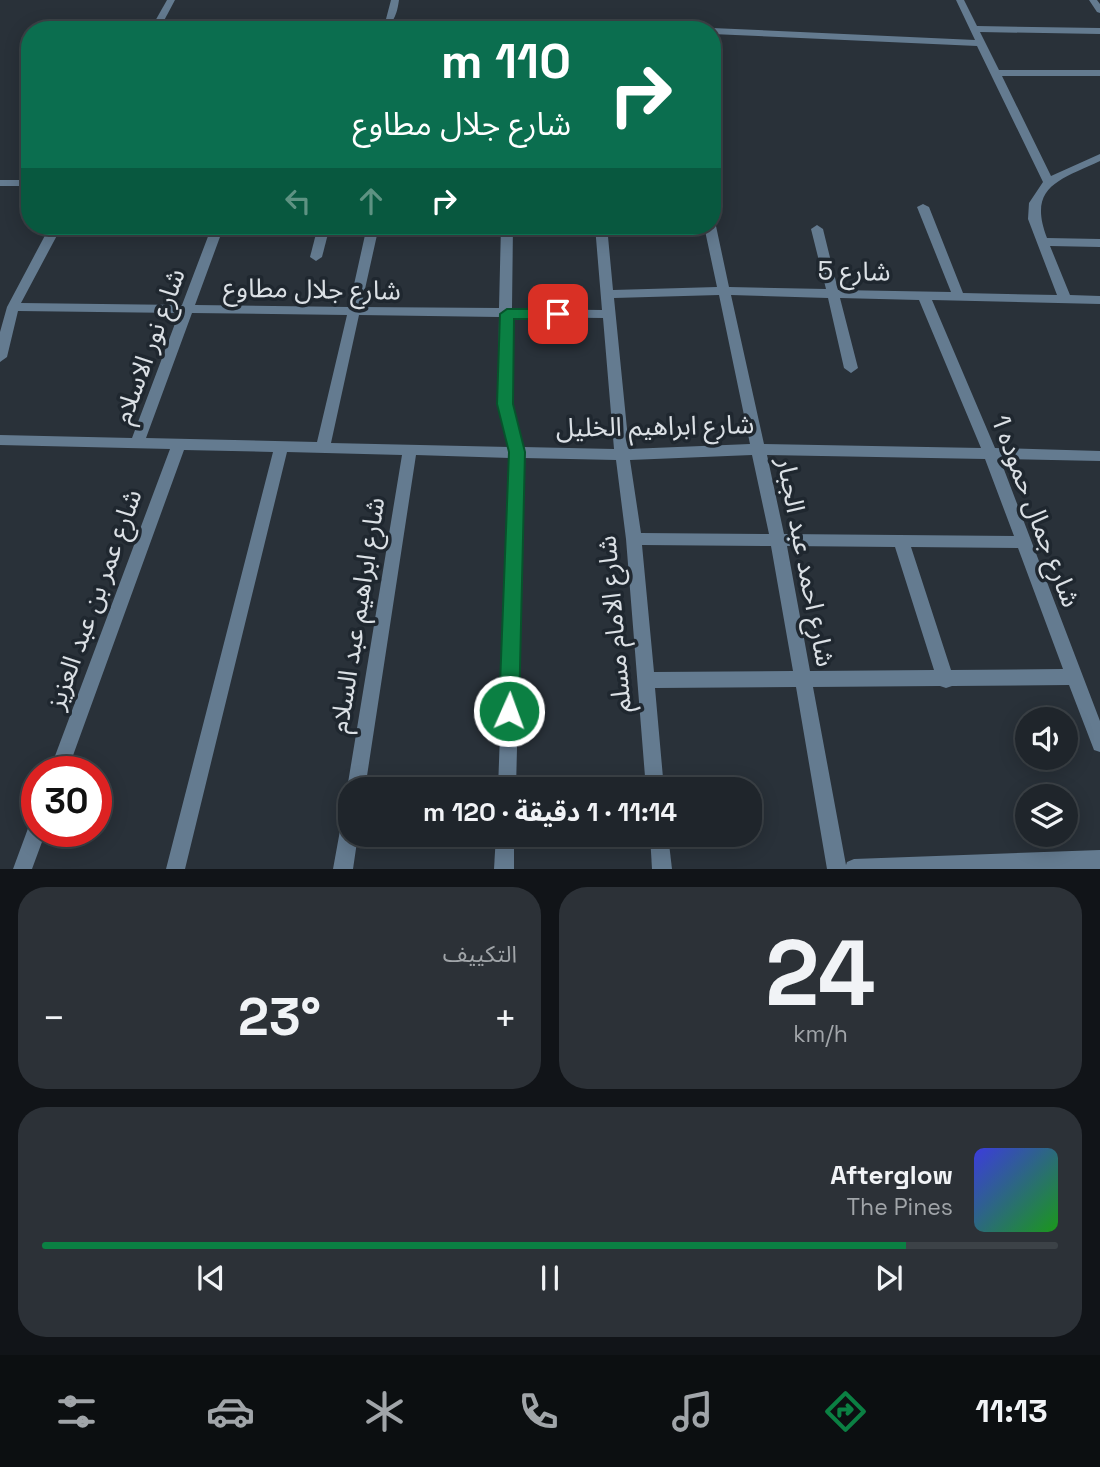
<!DOCTYPE html>
<html lang="ar">
<meta charset="utf-8">
<style>
:root{--surface:#1f252b;--page:#2c3137;--text:#f1f3f6;--muted:#a1a5a9;--line:#3c4247;--accent:#0b8043}
body{margin:0;font-family:"Space Grotesk","Noto Sans Arabic",sans-serif;background:var(--page);color:var(--text);direction:rtl;height:100vh;display:flex;flex-direction:column;font-size:26px;white-space:nowrap}
*{box-sizing:border-box;margin:0}
p{font-size:23px;color:var(--muted)}
.icon{flex:none;width:38px;height:38px;fill:none;stroke:currentColor;stroke-width:2;stroke-linecap:round;stroke-linejoin:round}
.map{position:relative;height:869px;overflow:hidden;direction:ltr}
.sheet{display:flex;flex-direction:column;gap:18px;padding:18px;background:#111418;flex:1}
.sheet>*{flex:none}
.hud{position:absolute;left:21px;top:21px;width:700px;height:214px;border-radius:28px;box-shadow:0 4px 18px #0003,0 0 0 2px var(--line);direction:rtl;background:#0b6e4f;color:#fff;overflow:hidden}
.tools{position:absolute;left:1015px;top:707px;display:grid;gap:14px}
.tools a{display:grid;place-items:center;width:63px;height:63px;border-radius:50%;background:var(--surface);box-shadow:0 4px 18px #0003,0 0 0 2px var(--line);font-size:35px}
.speed{position:absolute;left:21px;top:756px;display:flex;gap:14px;font-size:35px;font-weight:700;text-align:center}
.speed>*{display:grid;place-content:center;width:91px;height:91px;border-radius:50%;background:var(--surface);box-shadow:0 4px 18px #0003,0 0 0 2px var(--line);line-height:1}
.speed .limit{border:10px solid #d22;background:#fff;color:#111}
.pin{position:absolute;display:grid;place-items:center;width:60px;height:60px;color:#fff;margin:-30px;border-radius:14px;box-shadow:0 4px 10px #0006}
.me{position:absolute;width:77px;margin:-38px;rotate:2deg;stroke-linejoin:round;filter:drop-shadow(0 0 5px #0008)}
.turn{display:flex;align-items:center;gap:24px;height:147px;padding:0 35px;font-size:32px}
.turn .icon{width:91px;height:91px;stroke-width:2.5}
.turn b{display:block;font-size:49px;line-height:60px}
.lanes{display:flex;align-items:center;height:66px;padding:0 35px;background:#0003;justify-content:center;gap:35px;direction:ltr}
.lanes .off{opacity:.35}
.big{font-size:52px;font-weight:700;line-height:1.1}
.sheet .tile{flex:1;display:flex;flex-direction:column;justify-content:center;gap:10px;min-width:0;padding:0 24px;border-radius:28px;background:var(--page)}
.sheet .dial{align-items:center;gap:0}
.dial b{font-size:91px;line-height:1}
.song{display:flex;align-items:center;gap:21px}
.cover{width:84px;height:84px;border-radius:10px;background:linear-gradient(135deg,hsl(240 70% 55%),hsl(120 70% 35%))}
.played{height:7px;border-radius:4px;background:linear-gradient(90deg,var(--accent) 85%,var(--line) 85%)}
.keys{display:flex;justify-content:space-around;direction:ltr}
.heat{display:flex;justify-content:space-between;align-items:center;font-size:38px;direction:ltr}
.sheet .tiles{flex:1;display:grid;gap:18px;grid-template-columns:1fr 1fr}
.tile:last-child{grid-column:span 2}
.trip{position:absolute;left:338px;top:777px;width:424px;height:70px;border-radius:28px;background:var(--surface);box-shadow:0 4px 18px #0003,0 0 0 2px var(--line);font-weight:700;line-height:70px;text-align:center;direction:rtl}
.tab-bar{display:flex;height:112px;justify-content:space-around;align-items:center;background:#0c0f11;color:var(--muted)}
.tab-bar .icon{width:49px;height:49px}
.tab-bar .on{color:var(--accent)}
.tab-bar b{font-size:32px;color:var(--text)}
.map>svg:first-child{display:block}
</style>
<div class="map">
<svg width="1100" height="869" viewBox="0 0 1100 869">
<rect width="100%" height="100%" fill="#293139"/>
<g fill="none" stroke-linecap="round" stroke-linejoin="round">
<g fill="#647b90" fill-rule="evenodd">
<path d="M167,0H175L159,30H150Z"/>
<path d="M391,0H399C397,14 394,25 379,30H163L167,27L375,25L386,19Z"/>
<path d="M956,0H964L977,26L1100,28V34L980,32L999,70H1100V76H1002L1051,176L1100,154V161C1060,180 1027,186 1047,238L1100,239V247L1050,246L1070,295L1100,296V304L932,300L995,448L1100,451V461L1000,459L1100,721V752L1094,750L1069,685L952,686L946,688L940,686L813,687L846,865L847,862L854,859L1100,850V869H827L796,687L655,688L664,789H646L626,539L616,460L524,458L516,789H498L510,458L416,455L365,789H350V796L347,789L402,455L287,452L185,869H166L273,452L184,450L67,772H49L170,449L0,445V435L132,438L179,313L18,311L7,357L0,362V332L7,307L50,226H62L21,303L182,305L212,226H224L195,305L349,307L367,226H379L361,307L499,308L501,226H513L512,309L602,310L595,226H607L613,290L717,287L704,226H712V223L716,226L729,287L826,289L811,229L817,225L823,229L838,290L951,292L917,207L923,204L929,207L963,293L1057,295L1028,219L1029,203L1043,182L977,46L712,34V30H708L712,28L975,40ZM719,295L750,444L629,449L614,298ZM731,295L828,298L844,368L851,373L858,368L840,298L919,300L981,448L764,444ZM192,313L347,315L317,442L146,438ZM359,315L499,317L498,404L509,447L331,443ZM512,317L603,318L614,449L523,447L512,404ZM752,455L769,534L641,533L630,460ZM767,455L985,459L1014,536L784,534ZM642,545L771,546L793,671L654,672ZM787,546L895,547L934,670L810,671ZM911,547L1018,548L1063,669L951,670Z"/>
<path d="M1089,0H1097L1100,4V13L1097,12Z"/>
<rect x="0" y="180" width="30" height="6"/>
<path d="M318,226H330L322,257L316,261L310,257Z"/>
<path d="M350,816V835H358L353,869H333L341,825L343,818Z"/>
<path d="M37,821V831H46L32,869H13L30,823Z"/>
<path d="M496,835H514V869H494Z"/>
<path d="M650,835H668L672,869H652Z"/>
</g>
</g>
<path fill="#0b8043" stroke="#07532c" stroke-width="2" d="M507,309H558L565,314L558,319H514L513,404L525,452L519,711L516,718L509,721L502,718L499,711L509,452L497,404L500,314Z"/>
<g text-anchor="middle" stroke-width="7" stroke-linejoin="round" paint-order="stroke">
<g font-size="26" fill="#dbe0e5" stroke="#1f272f">
<text transform="translate(854 271) rotate(1)" y="9">شارع 5</text>
<text transform="translate(312 289) rotate(1)" y="9">شارع جلال مطاوع</text>
<text transform="translate(149 346) rotate(-70)" y="9">شارع نور الاسلام</text>
<text transform="translate(655 426) rotate(-1)" y="9">شارع ابراهيم الخليل</text>
<text transform="translate(1036 511) rotate(69)" y="9">شارع جمال حموده 1</text>
<text transform="translate(806 562) rotate(79)" y="9">شارع احمد عبد الجبار</text>
<text transform="translate(94 599) rotate(-70)" y="9">شارع عمر بن عبد العزيز</text>
<text transform="translate(357 615) rotate(-81)" y="9">شارع ابراهيم عبد السلام</text>
<text transform="translate(614 624) rotate(-95)" y="9">شارع الامام مسلم</text>
</g>
</g>
</svg>
<div class="tools">
<a><svg class="icon" aria-label="sound" viewBox="0 0 24 24"><path d="M4 9h4l5-4v14l-5-4H4zM17 9q2 3 0 6"/></svg></a>
<a><svg class="icon" aria-label="layers" viewBox="0 0 24 24"><path d="M12 4l9 5-9 5-9-5zM3 14l9 5 9-5"/></svg></a>
</div>
<div class="speed"><div class="limit">30</div></div>
<div class="pin" style="left:558px;top:314px;background:#d93025"><svg class="icon" aria-label="arrive" viewBox="0 0 24 24"><path d="M6 21V4h12l-3 4 3 4H6"/></svg></div>
<svg class="me" style="left:509px;top:711px" viewBox="-20 -20 40 40"><circle r="17" fill="#0b8043" stroke="#fff" stroke-width="3"/><path d="M0-11L8 9 0 5-8 9z" fill="#fff"/></svg>
<div class="trip">11:14 · 1 دقيقة · 120 m</div>
<div class="hud">
<div class="turn"><svg class="icon" aria-label="right" viewBox="0 0 24 24"><path d="M7 20v-9h11M14 6l5 5-5 5"/></svg><div><b>110 m</b>شارع جلال مطاوع</div></div>
<div class="lanes"><svg class="icon off" aria-label="left" viewBox="0 0 24 24"><path d="M17 20v-9H6M10 6l-5 5 5 5"/></svg><svg class="icon off" aria-label="ahead" viewBox="0 0 24 24"><path d="M12 20V5M6 11l6-6 6 6"/></svg><svg class="icon" aria-label="right" viewBox="0 0 24 24"><path d="M7 20v-9h11M14 6l5 5-5 5"/></svg></div>
</div>
</div>
<section class="sheet">
<div class="tiles">
<div class="tile dial"><b>24</b><p>km/h</p></div>
<div class="tile"><p>التكييف</p>
<div class="heat"><a>−</a><b class="big">23°</b><a>+</a></div>
</div>
<div class="tile">
<div class="song"><i class="cover"></i><div><b>Afterglow</b><p>The Pines</p></div></div>
<div class="played"></div>
<div class="keys"><svg class="icon" aria-label="previous" viewBox="0 0 24 24"><path d="M18 5L8 12l10 7zM5 5v14"/></svg><svg class="icon" aria-label="pause" viewBox="0 0 24 24"><path d="M8 5v14M16 5v14"/></svg><svg class="icon" aria-label="next" viewBox="0 0 24 24"><path d="M6 5l10 7-10 7zM19 5v14"/></svg></div>
</div>
</div>
</section>
<nav class="tab-bar">
<b>11:13</b>
<svg class="icon on" aria-label="directions" viewBox="0 0 24 24"><path d="M12 3l9 9-9 9-9-9zM9 14v-3h6M13 9l2 2-2 2"/></svg>
<svg class="icon" aria-label="music" viewBox="0 0 24 24"><path d="M9 18V5l10-2v13"/><circle cx="6" cy="18" r="3"/><circle cx="16" cy="16" r="3"/></svg>
<svg class="icon" aria-label="phone" viewBox="0 0 24 24"><path d="M5 4h4l2 5-3 2q2 4 5 5l2-3 5 2v4C11 20 4 13 5 4z"/></svg>
<svg class="icon" aria-label="climate" viewBox="0 0 24 24"><path d="M12 3v18M4 7l16 10M4 17L20 7"/></svg>
<svg class="icon" aria-label="car" viewBox="0 0 24 24"><path d="M5 17H2v-5l4-1 3-4h7l3 4 3 1v5h-3M9 17h6M6 11h13"/><circle cx="7" cy="17" r="2"/><circle cx="17" cy="17" r="2"/></svg>
<svg class="icon" aria-label="filters" viewBox="0 0 24 24"><path d="M4 7h16M4 17h16"/><circle cx="9" cy="7" r="2"/><circle cx="15" cy="17" r="2"/></svg>
</nav>
